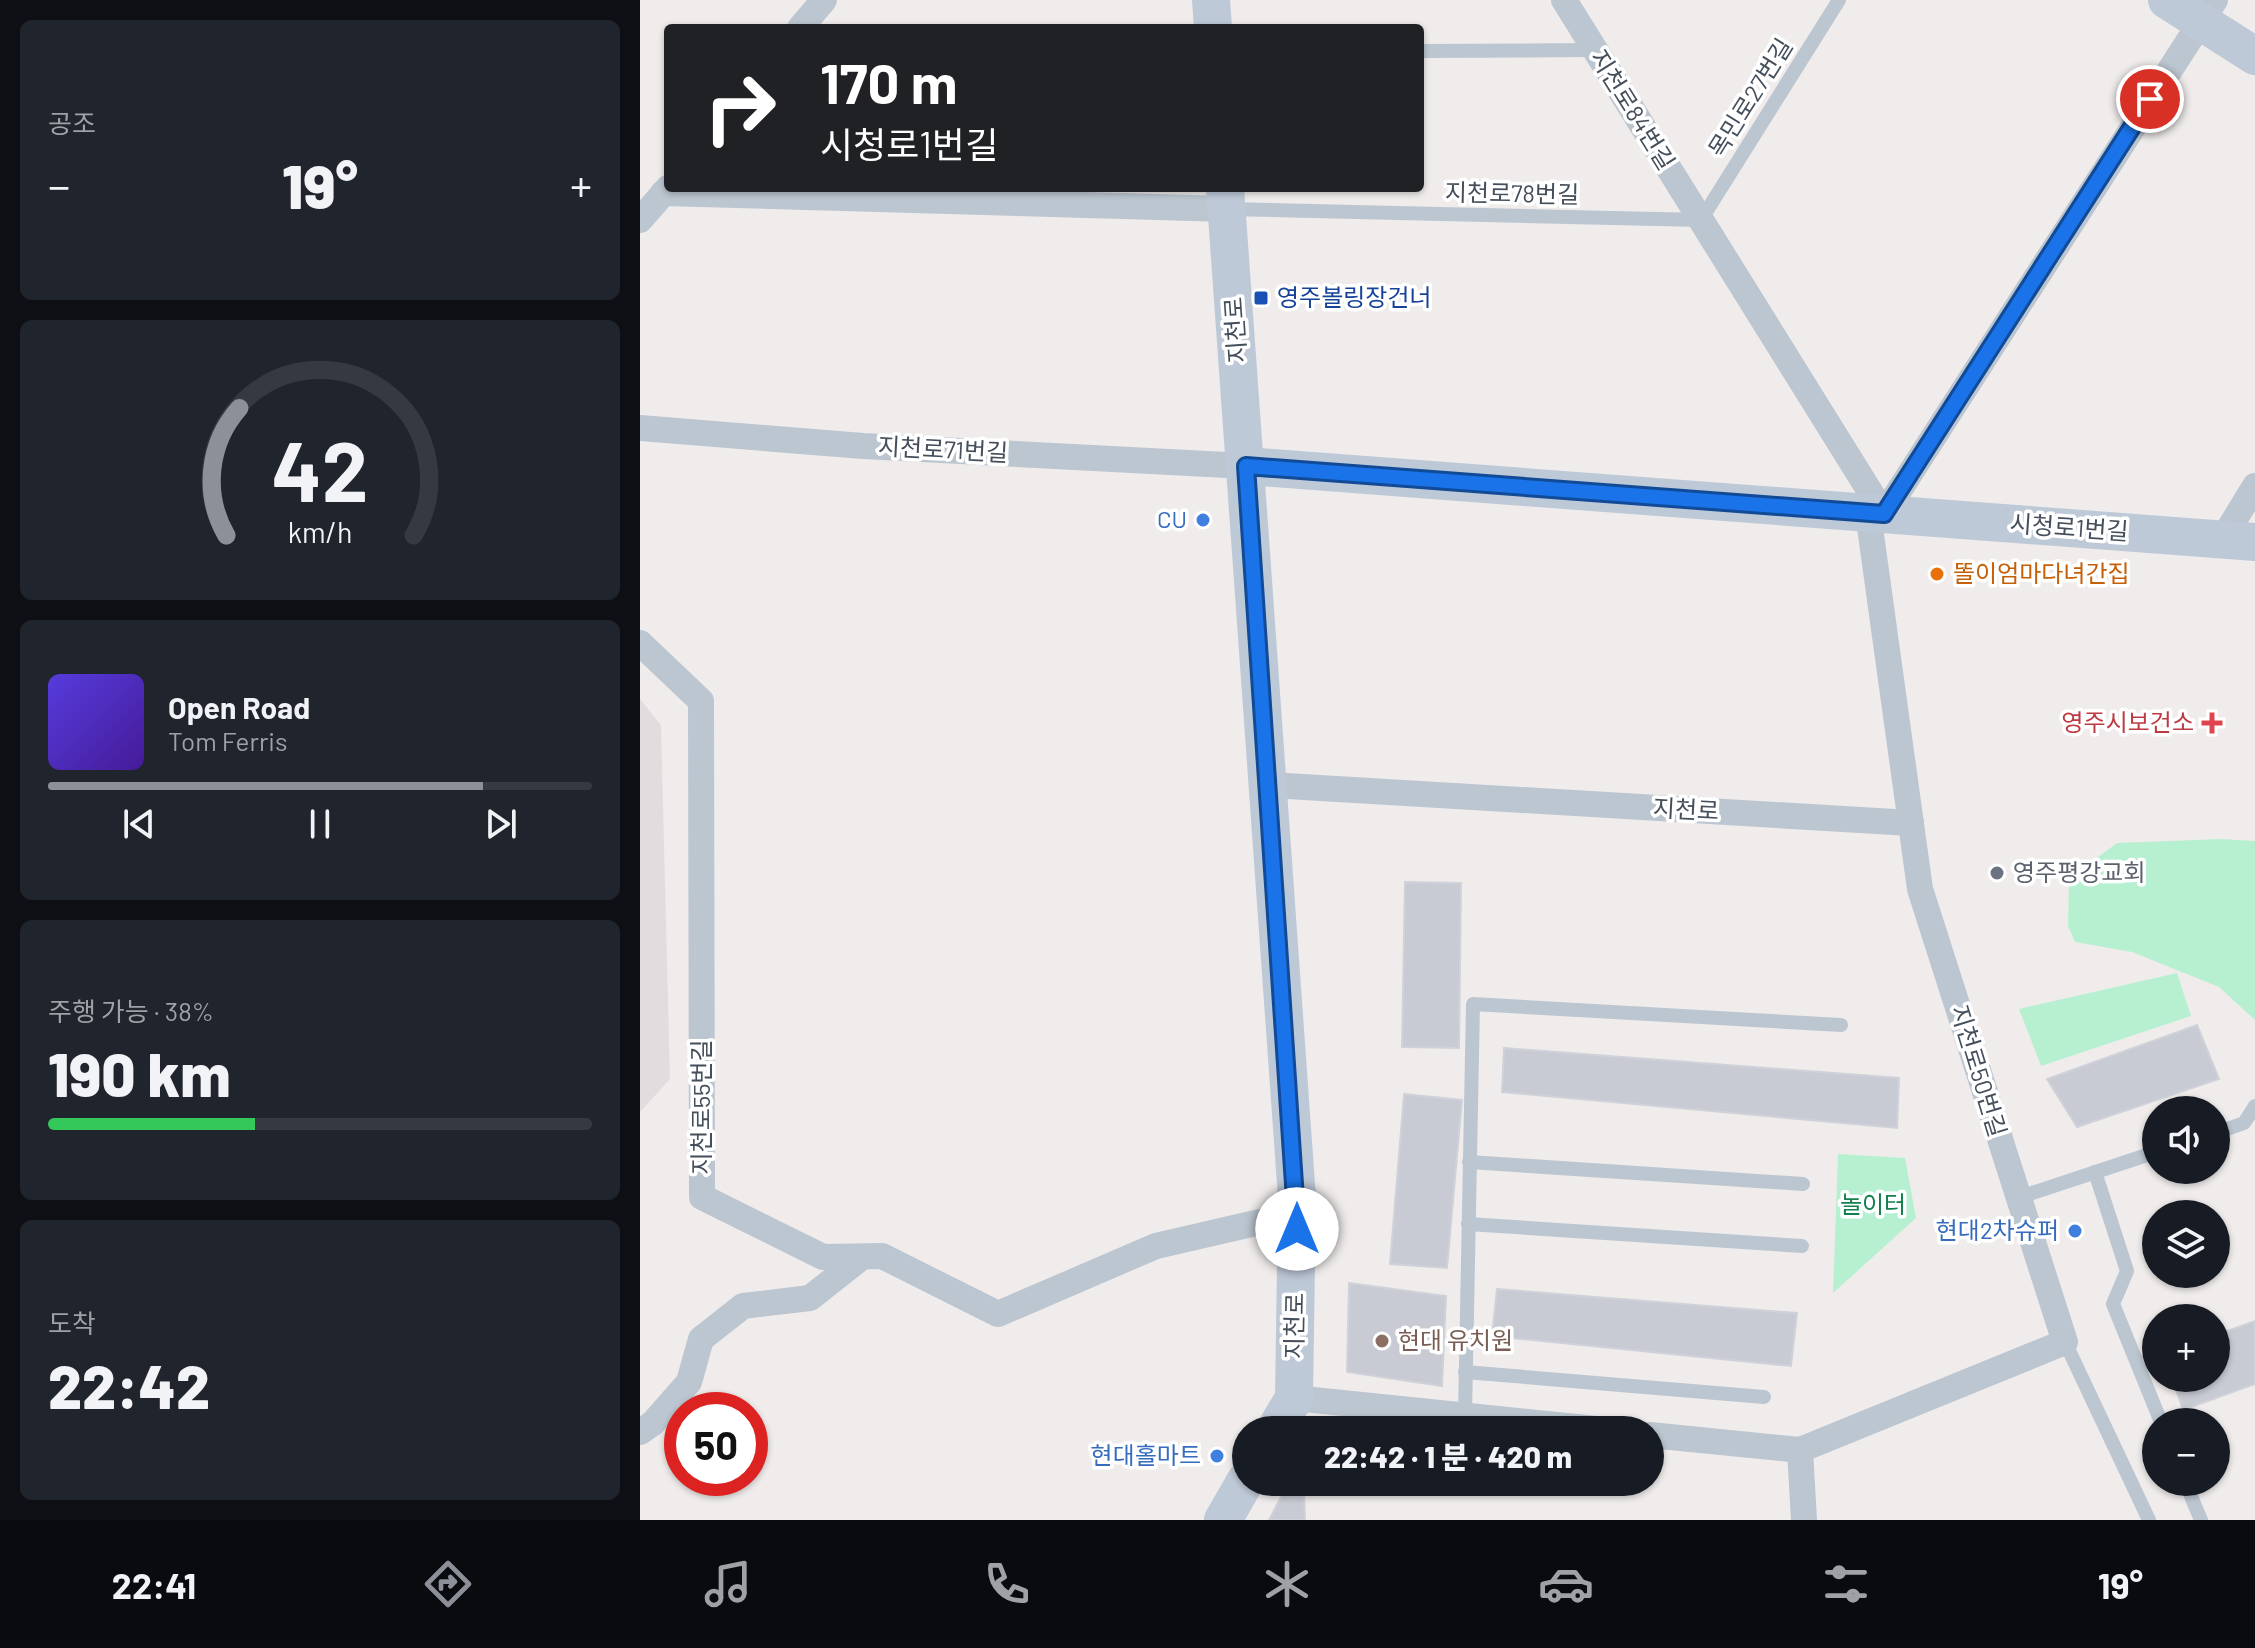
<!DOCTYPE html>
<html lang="ko">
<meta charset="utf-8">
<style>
:root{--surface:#171b24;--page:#20242c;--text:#f1f3f6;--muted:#9ea1a6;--line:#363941;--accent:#8c9099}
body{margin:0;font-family:Barlow,"Noto Sans KR",sans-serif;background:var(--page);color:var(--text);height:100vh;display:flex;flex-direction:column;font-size:30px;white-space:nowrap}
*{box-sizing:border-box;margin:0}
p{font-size:26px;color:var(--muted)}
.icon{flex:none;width:44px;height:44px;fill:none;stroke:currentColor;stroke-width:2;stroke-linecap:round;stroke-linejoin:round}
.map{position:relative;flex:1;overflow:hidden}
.side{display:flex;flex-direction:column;gap:20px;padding:20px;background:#0d0f14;width:640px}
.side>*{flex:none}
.top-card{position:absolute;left:24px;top:24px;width:760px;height:168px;border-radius:8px;box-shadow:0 2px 6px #0004;background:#202124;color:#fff;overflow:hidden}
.buttons{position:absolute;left:1502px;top:1096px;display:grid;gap:16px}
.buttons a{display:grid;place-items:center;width:88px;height:88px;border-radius:50%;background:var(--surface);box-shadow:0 2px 6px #0004;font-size:40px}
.speed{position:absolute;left:24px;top:1392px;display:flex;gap:16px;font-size:40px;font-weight:700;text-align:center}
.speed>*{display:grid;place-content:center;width:104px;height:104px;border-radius:50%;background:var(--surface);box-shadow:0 2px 6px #0004;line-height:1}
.speed .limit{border:12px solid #d22;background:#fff;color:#111}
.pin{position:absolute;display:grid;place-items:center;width:68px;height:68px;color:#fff;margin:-34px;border:4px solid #fff;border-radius:50%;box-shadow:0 2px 8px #0007}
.me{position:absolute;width:88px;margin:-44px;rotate:0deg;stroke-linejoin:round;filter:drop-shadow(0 0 6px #0008)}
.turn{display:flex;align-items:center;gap:28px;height:168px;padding:0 24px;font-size:36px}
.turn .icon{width:104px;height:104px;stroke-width:2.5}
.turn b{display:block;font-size:56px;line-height:68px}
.big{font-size:60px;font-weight:800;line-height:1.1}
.side .card{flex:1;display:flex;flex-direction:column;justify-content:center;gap:12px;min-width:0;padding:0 28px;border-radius:12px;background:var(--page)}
.side .dial{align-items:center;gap:0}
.dial svg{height:208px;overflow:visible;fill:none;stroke:var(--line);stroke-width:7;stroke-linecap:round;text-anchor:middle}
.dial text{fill:var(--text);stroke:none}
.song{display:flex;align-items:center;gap:24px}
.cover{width:96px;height:96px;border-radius:12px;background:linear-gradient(135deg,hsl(250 70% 55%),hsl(260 70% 35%))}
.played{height:8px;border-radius:4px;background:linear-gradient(90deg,var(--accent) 80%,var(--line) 80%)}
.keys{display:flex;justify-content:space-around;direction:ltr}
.heat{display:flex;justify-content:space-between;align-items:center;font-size:44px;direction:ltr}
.charge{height:12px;border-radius:6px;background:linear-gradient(90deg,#34c759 38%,var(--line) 0)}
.trip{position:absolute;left:592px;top:1416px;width:432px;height:80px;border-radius:40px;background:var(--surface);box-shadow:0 2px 6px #0004;font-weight:800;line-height:80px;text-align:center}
.dock{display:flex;height:128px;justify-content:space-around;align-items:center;background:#090b0e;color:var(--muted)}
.dock .icon{width:56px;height:56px}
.dock .current{color:var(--accent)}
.dock b{font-size:36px;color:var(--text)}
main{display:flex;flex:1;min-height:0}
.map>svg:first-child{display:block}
</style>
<main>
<section class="side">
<div class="card"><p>공조</p>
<div class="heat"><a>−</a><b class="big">19°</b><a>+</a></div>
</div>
<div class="card dial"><svg viewBox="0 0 100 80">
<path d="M14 69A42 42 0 1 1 86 69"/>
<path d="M14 69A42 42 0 0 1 19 20" stroke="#8c9099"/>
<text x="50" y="56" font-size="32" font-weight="700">42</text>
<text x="50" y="72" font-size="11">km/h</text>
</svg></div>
<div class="card">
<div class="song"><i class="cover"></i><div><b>Open Road</b><p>Tom Ferris</p></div></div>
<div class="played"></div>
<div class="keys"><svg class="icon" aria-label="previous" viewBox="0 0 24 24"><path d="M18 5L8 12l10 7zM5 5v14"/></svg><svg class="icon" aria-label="pause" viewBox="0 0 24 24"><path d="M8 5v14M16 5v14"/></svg><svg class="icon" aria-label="next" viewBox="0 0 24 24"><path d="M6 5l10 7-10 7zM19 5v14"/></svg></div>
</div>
<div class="card"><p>주행 가능 · 38%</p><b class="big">190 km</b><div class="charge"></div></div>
<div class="card"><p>도착</p><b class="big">22:42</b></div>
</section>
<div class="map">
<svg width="1615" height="1520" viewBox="0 0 1615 1520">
<rect width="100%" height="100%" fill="#f0ecec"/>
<path fill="#e1ddde" d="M0,699L21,725L30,1079L0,1112Z"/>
<g fill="#b7f0d0">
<path d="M1581,839L1615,841V1020L1579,987L1492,952L1435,942L1428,926L1429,879L1477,843Z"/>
<path d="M1537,973L1551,1016L1401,1066L1379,1009Z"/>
<path d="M1198,1154L1265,1158L1276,1218L1193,1293Z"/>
</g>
<g fill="#c8cbd3" stroke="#d0d2d9" stroke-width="2">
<path d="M765,882L821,883L819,1048L762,1047Z"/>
<path d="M1557,1025L1579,1079L1437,1127L1407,1079Z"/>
<path d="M864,1048L1259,1078L1257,1128L862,1092Z"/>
<path d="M764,1094L822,1100L807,1268L750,1264Z"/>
<path d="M709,1283L806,1296L802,1386L707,1372Z"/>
<path d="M857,1289L1157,1313L1151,1366L852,1336Z"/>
<path d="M1615,1321V1384L1543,1410L1532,1378H1576V1335Z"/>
<path d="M646,1487L664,1491L665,1520H629Z"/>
</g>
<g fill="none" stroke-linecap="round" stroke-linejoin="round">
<g stroke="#bcc6d0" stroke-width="14">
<path d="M780,51L955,50"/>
<path d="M587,209L1061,220L1199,0"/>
<path d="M1576,1133L1604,1123L1615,1106"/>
<path d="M829,1162L1163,1184"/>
<path d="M1455,1172L1487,1271L1473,1304L1521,1422"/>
<path d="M1377,1198L1516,1152"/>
<path d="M828,1224L1162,1246"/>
<path d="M1425,1342L1509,1520"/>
<path d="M825,1372L1124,1397"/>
<path d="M825,1415L833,1004L1201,1025"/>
<path d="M1545,1482L1561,1520"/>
</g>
<g stroke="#bcc6d0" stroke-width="26">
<path d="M924,0L1244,514L1575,0"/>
<path d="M160,28L184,0"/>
<path d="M23,193L587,209"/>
<path d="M0,220L28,188"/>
<path d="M0,428L223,446L606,466"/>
<path d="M1582,540L1615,486"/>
<path d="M0,643L61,701L62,1197L183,1257L242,1256L358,1314L516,1246L620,1222L657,1229"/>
<path d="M629,785L1271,823"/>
<path d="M654,1398L966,1430"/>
<path d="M0,1432L13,1423L49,1382L61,1339L103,1306L170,1298L222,1257"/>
<path d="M1010,1435L1160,1450"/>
<path d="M1164,1520L1160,1450L1425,1342L1280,889L1228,513"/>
</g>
<g stroke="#bec9d7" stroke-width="38">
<path d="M571,0L573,28"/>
<path d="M1527,0L1615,56"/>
<path d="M585,188L657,1198L654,1398L635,1430"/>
<path d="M606,466L1615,542"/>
<path d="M583,1520L606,1480"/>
</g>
</g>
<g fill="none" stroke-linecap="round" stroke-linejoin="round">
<g stroke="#114b97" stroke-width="20">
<path id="route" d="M657,1229L606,466L1244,514L1510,99"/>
</g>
<use href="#route" stroke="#1a73e8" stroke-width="14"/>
</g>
<rect fill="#1a4fb4" stroke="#fff" stroke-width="3" x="613" y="290" width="16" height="16" rx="4"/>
<g fill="#3f7fe0" stroke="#fff" stroke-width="3">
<circle cx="563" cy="520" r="8"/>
<circle cx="1435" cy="1231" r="8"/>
<circle cx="577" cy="1456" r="8"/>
</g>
<circle fill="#e8710a" stroke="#fff" stroke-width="3" cx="1297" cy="574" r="8"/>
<path fill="#e0444e" stroke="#fff" stroke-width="3" d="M1568 711h8v8h8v8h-8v8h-8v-8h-8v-8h8z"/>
<circle fill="#6b7280" stroke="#fff" stroke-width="3" cx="1357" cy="873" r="8"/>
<circle fill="#8d6e63" stroke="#fff" stroke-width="3" cx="742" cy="1341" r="8"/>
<g text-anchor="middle" stroke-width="7" stroke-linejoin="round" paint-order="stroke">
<g font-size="24" fill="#444f5b" stroke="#fff">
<text transform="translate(1111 98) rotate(-58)" y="8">목민로27번길</text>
<text transform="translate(992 110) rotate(58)" y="8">지천로84번길</text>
<text transform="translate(872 194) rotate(1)" y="8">지천로78번길</text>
<text transform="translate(596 330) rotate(-94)" y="8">지천로</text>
<text transform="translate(303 450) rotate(3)" y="8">지천로71번길</text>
<text transform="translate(1429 528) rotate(4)" y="8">시청로1번길</text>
<text transform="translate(1046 810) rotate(3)" y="8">지천로</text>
<text transform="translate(1338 1071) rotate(73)" y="8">지천로50번길</text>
<text transform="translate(62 1107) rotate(-90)" y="8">지천로55번길</text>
<text transform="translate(655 1326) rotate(-89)" y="8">지천로</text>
</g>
<g font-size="24" fill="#164399" stroke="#fff" text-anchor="start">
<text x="637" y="306">영주볼링장건너</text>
</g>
<g font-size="24" fill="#366cbe" stroke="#fff" text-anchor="end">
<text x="547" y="528">CU</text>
<text x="1419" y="1239">현대2차슈퍼</text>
<text x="561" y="1464">현대홀마트</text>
</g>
<g font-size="24" fill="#c56008" stroke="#fff" text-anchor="start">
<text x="1313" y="582">똘이엄마다녀간집</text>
</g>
<g font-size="24" fill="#be3a42" stroke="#fff" text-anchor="end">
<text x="1554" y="731">영주시보건소</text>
</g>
<g font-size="24" fill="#5b616d" stroke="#fff" text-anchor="start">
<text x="1373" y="881">영주평강교회</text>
</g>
<g font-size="24" fill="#127f4d" stroke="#fff">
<text x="1233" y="1213">놀이터</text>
</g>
<g font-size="24" fill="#785e54" stroke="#fff" text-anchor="start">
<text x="758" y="1349">현대 유치원</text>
</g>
</g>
</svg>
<div class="buttons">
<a><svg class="icon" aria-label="sound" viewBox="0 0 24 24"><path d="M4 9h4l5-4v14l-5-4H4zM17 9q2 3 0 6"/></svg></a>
<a><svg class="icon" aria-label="layers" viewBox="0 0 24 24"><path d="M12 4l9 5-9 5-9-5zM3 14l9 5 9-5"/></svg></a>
<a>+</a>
<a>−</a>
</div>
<div class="speed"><div class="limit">50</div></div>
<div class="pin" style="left:1510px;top:99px;background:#d93025"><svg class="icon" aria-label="arrive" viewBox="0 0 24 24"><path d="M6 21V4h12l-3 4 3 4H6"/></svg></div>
<svg class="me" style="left:657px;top:1229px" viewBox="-20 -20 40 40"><circle r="19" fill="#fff"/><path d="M0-13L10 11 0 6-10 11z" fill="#1a73e8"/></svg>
<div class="trip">22:42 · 1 분 · 420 m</div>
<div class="top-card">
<div class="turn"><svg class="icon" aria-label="right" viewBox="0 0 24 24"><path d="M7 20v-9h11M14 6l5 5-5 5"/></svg><div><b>170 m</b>시청로1번길</div></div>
</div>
</div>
</main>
<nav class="dock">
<b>22:41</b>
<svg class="icon current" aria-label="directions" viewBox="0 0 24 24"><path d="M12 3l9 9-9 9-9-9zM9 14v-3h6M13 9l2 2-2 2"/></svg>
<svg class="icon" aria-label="music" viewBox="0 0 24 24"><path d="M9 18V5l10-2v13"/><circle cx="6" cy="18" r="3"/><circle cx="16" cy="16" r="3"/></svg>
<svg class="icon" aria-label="phone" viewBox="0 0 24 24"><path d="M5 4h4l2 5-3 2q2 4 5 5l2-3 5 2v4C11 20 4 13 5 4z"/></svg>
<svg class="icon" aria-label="climate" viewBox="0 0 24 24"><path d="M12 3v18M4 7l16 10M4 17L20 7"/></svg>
<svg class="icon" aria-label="car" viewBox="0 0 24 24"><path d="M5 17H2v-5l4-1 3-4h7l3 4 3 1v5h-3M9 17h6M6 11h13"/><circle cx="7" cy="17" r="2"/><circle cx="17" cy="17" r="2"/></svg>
<svg class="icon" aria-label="filters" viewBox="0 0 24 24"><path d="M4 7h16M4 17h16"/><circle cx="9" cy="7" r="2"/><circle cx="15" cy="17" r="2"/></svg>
<b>19°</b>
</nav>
